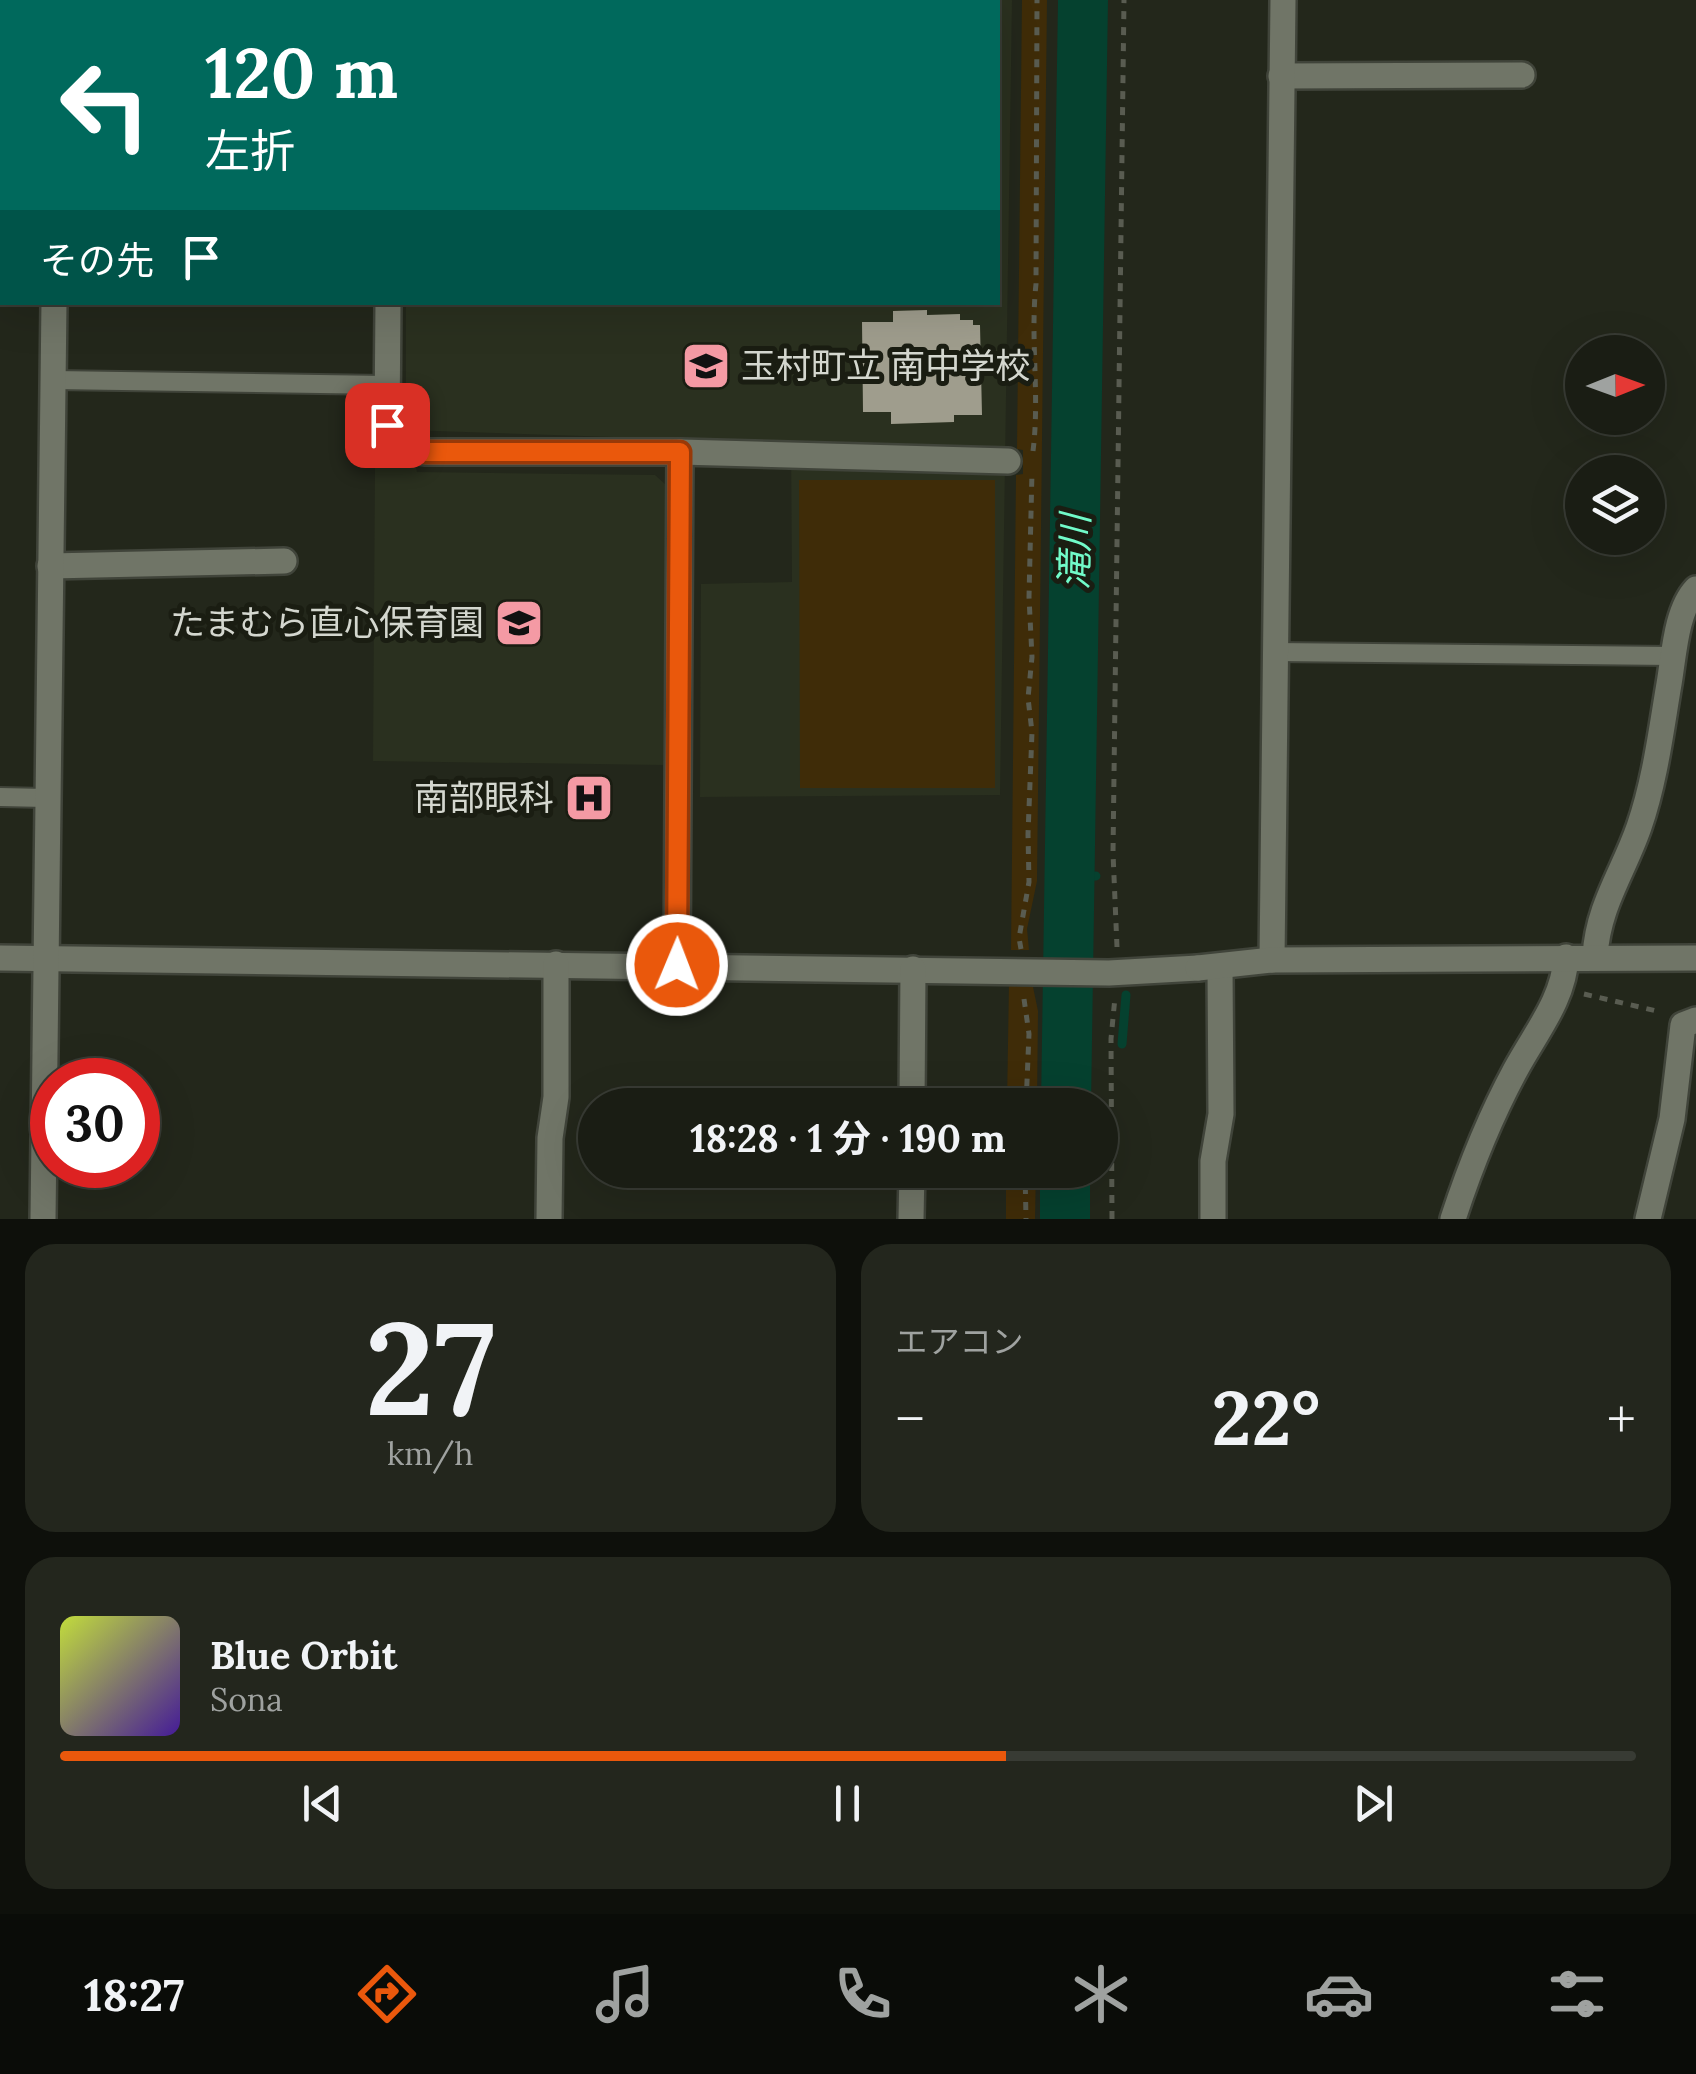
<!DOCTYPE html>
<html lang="ja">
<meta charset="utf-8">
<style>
:root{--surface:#1a1d14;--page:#23261d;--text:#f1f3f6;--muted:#9fa2a0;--line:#383b34;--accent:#ea580c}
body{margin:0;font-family:Lora,"Noto Sans JP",serif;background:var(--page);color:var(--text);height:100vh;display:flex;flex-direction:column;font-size:38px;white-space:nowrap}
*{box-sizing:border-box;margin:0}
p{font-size:32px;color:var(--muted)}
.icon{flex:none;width:55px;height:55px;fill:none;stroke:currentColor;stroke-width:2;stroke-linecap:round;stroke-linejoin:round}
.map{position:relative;height:1219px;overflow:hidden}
.details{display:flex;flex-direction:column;gap:25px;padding:25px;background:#0e100b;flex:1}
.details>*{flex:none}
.banner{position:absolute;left:0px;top:0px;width:1000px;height:305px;box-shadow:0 10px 40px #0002,0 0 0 2px var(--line);background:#00695c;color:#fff;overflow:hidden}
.needle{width:65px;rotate:89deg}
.controls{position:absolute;left:1565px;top:335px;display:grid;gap:20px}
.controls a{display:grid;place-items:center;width:100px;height:100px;border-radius:50%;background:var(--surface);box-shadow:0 10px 40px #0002,0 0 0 2px var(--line);font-size:50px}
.speed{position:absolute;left:30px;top:1058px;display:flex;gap:20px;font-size:50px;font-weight:700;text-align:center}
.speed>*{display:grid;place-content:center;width:130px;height:130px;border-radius:50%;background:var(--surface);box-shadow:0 10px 40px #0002,0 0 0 2px var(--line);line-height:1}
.speed .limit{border:15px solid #d22;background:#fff;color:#111}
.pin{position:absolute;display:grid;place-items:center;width:85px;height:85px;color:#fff;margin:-42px;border-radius:20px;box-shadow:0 5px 15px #0006}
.me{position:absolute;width:110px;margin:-55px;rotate:1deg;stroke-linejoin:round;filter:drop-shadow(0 0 8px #0008)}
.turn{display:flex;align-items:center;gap:35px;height:210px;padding:0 40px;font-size:45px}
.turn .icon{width:130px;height:130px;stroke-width:2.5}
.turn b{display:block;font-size:70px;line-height:85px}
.then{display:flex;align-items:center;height:95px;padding:0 40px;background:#0003;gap:20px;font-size:38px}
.big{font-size:75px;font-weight:700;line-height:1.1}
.details .tile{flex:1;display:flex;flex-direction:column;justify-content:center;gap:15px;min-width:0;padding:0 35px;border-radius:30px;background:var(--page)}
.details .dial{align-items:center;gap:0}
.dial b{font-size:130px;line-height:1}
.song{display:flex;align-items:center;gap:30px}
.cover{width:120px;height:120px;border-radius:15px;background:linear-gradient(135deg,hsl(70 70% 55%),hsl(260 70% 35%))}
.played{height:10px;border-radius:5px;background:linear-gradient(90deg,var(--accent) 60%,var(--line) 60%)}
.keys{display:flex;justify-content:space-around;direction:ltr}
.heat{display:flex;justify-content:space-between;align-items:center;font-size:55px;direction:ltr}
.details .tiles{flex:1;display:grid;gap:25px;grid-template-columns:1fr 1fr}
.tile:last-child{grid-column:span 2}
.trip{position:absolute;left:578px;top:1088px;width:540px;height:100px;border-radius:50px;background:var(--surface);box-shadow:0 10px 40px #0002,0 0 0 2px var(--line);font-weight:700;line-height:100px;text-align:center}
.tabs{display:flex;height:160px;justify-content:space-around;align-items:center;background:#0a0c08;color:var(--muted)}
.tabs .icon{width:70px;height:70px}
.tabs .active{color:var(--accent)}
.tabs b{font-size:45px;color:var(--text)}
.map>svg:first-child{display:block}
</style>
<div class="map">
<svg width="1696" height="1219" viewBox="0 0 1696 1219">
<rect width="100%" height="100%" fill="#23271b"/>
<g fill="#2a301f">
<path d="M408,0H1012L1000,795L700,797L701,584L792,582L791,443L406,430V303L998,302V2Z"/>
<path d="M375,467H416L417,472L655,475L666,485L663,765L373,761Z"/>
</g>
<g fill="#3f2c08">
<path d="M1022,0H1047L1037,881L1027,929L1029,950H1011L1016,475L1023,474V450L1017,449Z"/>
<path d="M799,480H995V788H800Z"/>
<path d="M1009,982H1032L1038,1011L1037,1105H1007Z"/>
<path d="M1006,1170H1036L1035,1219H1006Z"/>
</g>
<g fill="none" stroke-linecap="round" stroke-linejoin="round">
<g stroke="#05412f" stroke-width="9">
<path d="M1069,877L1096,876"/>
<path d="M1122,1044L1126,995"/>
</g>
<g stroke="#05412f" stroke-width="50">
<path d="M1066,1105L1083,0"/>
<path d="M1065,1219V1170"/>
</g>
</g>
<path fill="#9f9d8d" d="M927,310V315L960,314V320H973V325H980L982,415H954V422L891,424V412H863L862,322H893V311Z"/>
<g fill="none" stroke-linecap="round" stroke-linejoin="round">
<g stroke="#40443a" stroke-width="22">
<g id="service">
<path d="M54,380L385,385"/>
<path d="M1274,652L1673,656"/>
<path d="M0,797L46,798"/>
</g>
</g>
<g stroke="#40443a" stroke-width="30">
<g id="minor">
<path d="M58,2V0"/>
<path d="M389,2V0"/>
<path d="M1281,76L1522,75"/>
<path d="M0,257H2"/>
<path d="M388,302L387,425L389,438L399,448L425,452H680L1008,461"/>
<path d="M50,566L284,561"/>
<path d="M1595,956C1598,906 1623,873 1639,827C1655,781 1661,731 1669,684C1674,655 1676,610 1696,589"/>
<path d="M0,958L1109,973L1198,968"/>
<path d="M1272,960L1283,0"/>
<path d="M677,965L680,452"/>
<path d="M912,1105L913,969"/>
<path d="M43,1219L54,302"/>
<path d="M549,1219L550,1138L556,1097V964"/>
<path d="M911,1219L912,1170"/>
<path d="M1213,1219V1161L1221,1114L1220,967"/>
<path d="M1453,1219C1470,1167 1490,1117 1516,1069C1536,1032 1564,999 1566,957"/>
<path d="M1648,1219L1672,1119L1683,1025L1696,1020"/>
</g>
</g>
<g stroke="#40443a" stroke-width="30">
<path id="tertiary" d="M1198,968L1272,960L1696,958"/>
</g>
<g stroke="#595c51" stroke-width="5" stroke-dasharray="8 8" stroke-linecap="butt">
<path d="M1033,451C1040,395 1030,340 1036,284L1037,0"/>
<path d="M1117,947L1113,853L1124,0"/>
<path d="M1021,949L1019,938L1029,882L1028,834L1032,732L1028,698L1032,657L1029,597L1032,472"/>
<path d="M1584,994L1661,1012"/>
<path d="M1024,999L1029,1034L1026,1105"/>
<path d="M1025,1170L1026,1219"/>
<path d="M1112,1219L1111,1039L1115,997"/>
</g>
<use href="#service" stroke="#707567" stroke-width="18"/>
<use href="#minor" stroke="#707567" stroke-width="25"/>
<use href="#tertiary" stroke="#707567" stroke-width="25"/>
</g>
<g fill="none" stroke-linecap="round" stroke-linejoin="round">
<g stroke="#983908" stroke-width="25">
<path id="route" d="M387,425L388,438L399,448L425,452H680L677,965"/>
</g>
<use href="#route" stroke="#ea580c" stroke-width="18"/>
</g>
<defs>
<g id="school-square" transform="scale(2.5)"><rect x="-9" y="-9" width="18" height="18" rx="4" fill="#f49aa4" stroke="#1a1d12"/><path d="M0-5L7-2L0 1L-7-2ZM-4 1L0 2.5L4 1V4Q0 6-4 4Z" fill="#111"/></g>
<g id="hospital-square" transform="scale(2.5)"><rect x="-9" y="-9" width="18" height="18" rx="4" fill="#f49aa4" stroke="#1a1d12"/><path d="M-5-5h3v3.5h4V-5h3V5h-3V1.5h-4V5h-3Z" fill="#111"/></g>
</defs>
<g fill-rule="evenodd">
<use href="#school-square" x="706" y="366"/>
<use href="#school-square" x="519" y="623"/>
<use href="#hospital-square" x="589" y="798"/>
</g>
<g text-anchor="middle" stroke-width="10" stroke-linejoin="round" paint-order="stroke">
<g font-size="35" fill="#d4d7cf" stroke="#1a1d12" text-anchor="end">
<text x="741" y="378" text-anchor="start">玉村町立 南中学校</text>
<text x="484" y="635">たまむら直心保育園</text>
<text x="554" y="810">南部眼科</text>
</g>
<g font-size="38" font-style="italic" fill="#71fbc9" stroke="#1a1d12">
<text transform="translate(1075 552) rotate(-89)" y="13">滝川</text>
</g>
</g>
</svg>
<div class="controls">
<a><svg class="needle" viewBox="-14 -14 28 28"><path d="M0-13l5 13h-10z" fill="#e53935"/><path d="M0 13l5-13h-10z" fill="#9fa2a0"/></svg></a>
<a><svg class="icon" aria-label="layers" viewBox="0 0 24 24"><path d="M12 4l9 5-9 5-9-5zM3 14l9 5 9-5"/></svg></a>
</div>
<div class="speed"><div class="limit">30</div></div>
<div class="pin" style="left:387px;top:425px;background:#d93025"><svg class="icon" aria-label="arrive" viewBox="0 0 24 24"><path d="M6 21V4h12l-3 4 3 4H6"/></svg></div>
<svg class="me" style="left:677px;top:965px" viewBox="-20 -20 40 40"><circle r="17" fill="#ea580c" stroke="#fff" stroke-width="3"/><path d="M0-11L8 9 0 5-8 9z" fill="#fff"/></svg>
<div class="trip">18:28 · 1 分 · 190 m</div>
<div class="banner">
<div class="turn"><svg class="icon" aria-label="left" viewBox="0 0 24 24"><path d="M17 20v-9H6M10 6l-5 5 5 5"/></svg><div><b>120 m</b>左折</div></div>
<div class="then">その先<svg class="icon" aria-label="arrive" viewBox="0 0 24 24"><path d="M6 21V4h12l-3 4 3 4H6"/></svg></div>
</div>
</div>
<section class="details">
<div class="tiles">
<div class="tile dial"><b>27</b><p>km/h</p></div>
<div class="tile"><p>エアコン</p>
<div class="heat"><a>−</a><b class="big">22°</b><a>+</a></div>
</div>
<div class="tile">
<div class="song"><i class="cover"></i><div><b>Blue Orbit</b><p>Sona</p></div></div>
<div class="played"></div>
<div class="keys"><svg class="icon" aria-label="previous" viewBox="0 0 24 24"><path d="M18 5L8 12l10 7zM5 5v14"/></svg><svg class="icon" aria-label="pause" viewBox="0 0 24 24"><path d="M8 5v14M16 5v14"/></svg><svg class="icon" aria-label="next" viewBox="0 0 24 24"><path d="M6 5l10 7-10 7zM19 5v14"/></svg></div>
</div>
</div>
</section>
<nav class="tabs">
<b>18:27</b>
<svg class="icon active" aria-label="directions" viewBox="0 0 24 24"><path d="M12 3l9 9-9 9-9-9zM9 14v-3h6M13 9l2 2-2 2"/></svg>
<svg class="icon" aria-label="music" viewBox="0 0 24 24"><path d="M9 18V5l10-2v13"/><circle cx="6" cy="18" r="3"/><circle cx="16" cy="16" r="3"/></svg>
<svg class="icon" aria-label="phone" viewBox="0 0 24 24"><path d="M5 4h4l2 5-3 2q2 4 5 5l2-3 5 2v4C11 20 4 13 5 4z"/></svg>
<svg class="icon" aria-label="climate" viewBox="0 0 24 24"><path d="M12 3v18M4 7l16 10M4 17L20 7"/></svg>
<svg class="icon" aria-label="car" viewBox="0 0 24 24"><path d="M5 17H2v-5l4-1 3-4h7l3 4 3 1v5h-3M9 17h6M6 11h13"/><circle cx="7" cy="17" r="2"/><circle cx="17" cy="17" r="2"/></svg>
<svg class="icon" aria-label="filters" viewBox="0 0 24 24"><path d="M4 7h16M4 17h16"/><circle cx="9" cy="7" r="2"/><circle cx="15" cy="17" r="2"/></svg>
</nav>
